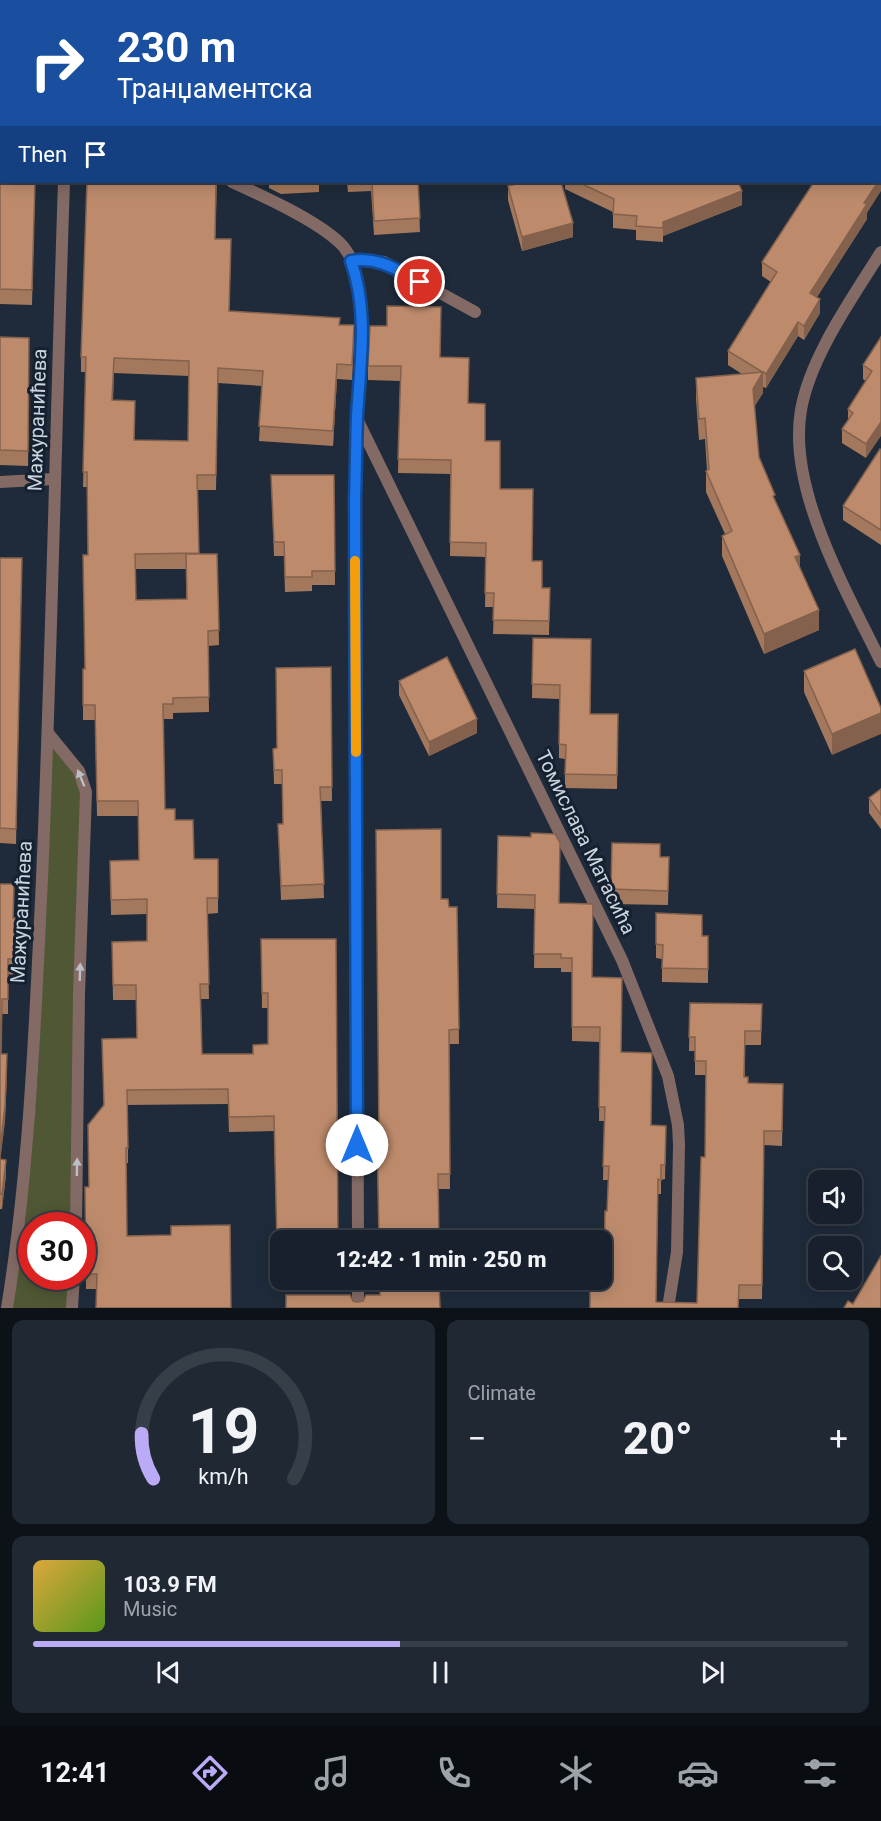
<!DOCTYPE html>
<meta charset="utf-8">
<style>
:root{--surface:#17202c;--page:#202834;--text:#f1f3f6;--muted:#9ea3a9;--line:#363e48;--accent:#bbaaf6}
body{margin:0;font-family:Roboto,sans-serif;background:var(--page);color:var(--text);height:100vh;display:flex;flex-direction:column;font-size:22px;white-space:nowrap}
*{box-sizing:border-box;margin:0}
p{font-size:20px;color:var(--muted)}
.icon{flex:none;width:33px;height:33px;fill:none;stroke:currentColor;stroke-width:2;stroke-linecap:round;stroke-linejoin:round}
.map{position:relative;height:1308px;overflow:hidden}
.sheet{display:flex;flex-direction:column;gap:12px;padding:12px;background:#0d1218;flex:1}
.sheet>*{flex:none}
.guide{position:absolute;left:0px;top:0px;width:882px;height:183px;box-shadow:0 3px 15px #0003,0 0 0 2px var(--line);background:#1a4fa0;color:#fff;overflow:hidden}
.fabs{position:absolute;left:808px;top:1170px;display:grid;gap:12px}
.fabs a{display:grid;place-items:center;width:54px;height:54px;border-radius:12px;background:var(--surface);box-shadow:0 3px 15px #0003,0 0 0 2px var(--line);font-size:30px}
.speed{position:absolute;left:18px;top:1212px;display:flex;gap:12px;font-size:30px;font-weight:700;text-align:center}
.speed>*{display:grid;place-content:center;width:78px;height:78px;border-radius:50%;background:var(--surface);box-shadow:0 3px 15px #0003,0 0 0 2px var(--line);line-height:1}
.speed .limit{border:9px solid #d22;background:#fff;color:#111}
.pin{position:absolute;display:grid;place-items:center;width:51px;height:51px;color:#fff;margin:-26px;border:3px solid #fff;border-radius:50%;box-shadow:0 2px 6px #0007}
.me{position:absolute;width:66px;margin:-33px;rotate:0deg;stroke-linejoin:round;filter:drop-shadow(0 0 4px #0008)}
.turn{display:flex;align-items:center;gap:21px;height:126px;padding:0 18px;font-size:27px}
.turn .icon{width:78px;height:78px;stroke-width:2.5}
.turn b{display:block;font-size:42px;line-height:51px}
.then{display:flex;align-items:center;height:57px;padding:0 18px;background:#0003;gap:12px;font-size:22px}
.big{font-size:45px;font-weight:800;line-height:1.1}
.sheet .card{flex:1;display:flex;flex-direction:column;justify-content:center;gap:9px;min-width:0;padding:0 21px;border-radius:12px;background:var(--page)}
.sheet .dial{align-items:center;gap:0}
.dial svg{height:156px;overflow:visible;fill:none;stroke:var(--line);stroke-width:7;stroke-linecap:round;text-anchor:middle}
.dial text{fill:var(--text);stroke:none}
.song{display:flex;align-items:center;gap:18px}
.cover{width:72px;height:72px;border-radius:9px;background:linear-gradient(135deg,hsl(40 70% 55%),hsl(90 70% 35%))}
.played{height:6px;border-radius:3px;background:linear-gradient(90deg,var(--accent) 45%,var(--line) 45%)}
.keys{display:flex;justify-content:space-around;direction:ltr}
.heat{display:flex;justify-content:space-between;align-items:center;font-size:33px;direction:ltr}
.sheet .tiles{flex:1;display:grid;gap:12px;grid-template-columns:1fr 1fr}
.card:last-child{grid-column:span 2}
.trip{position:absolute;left:270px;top:1230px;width:342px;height:60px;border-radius:12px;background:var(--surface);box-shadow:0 3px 15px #0003,0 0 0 2px var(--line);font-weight:800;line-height:60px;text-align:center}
.tab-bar{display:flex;height:96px;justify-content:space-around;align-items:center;background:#090d12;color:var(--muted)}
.tab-bar .icon{width:42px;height:42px}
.tab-bar .on{color:var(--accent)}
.tab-bar b{font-size:27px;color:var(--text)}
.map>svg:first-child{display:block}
</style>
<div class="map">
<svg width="881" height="1308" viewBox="0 0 881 1308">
<rect width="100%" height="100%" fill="#1f2b3a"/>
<path fill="#4f5734" d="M52,745L75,774L81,794L71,1225L32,1226V1276L69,1277L68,1308H11L31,1161L38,1072Z"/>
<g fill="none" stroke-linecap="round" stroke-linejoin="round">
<path stroke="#836a65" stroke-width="12" d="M0,482L54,479"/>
<g stroke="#836a65" stroke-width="12">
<path d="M641,0V2"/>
<path d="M71,2V0"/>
<path d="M880,17L881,16"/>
<path d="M880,39L881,40"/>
<path d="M232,182C263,196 316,220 340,243C373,274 360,374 357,416C356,444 356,471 355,499L358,1240"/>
<path d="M881,252C853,297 810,357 801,410C787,489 847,592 881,662"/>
<path d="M351,261L366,260L384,262L475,312"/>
<path d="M358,421L622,960L668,1076L678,1125L679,1145L677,1252L668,1308"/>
<path d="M48,733L79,771L86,792L79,994L76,1226"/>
<path d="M358,1280V1308"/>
<path d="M7,1308C30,1166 35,1023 42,879C52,646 56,414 64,182"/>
<path d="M72,1308L74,1276"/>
</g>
</g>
<g fill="#a3785d" fill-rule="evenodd">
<path d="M0,0L2,2L35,182L32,305L0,304Z"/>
<path d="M87,182H217L215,239L231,254L229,311L340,325L354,340L352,380L337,379L333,446L259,441L262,386L218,383L216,490H198L199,554H217L219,645L208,646L209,712L173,713V719H163L165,809L175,820L194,859H218V913L207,914L209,999H201L202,1054H253L268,1044V1008H262L261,939H336L280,1240V1259H277L274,1131L229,1132L228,1104L128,1105V1163H126L127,1236L171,1235L230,1225L97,1289H86L85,1187H89L103,1106L137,1038L136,1000H113L112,942L147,941V914L111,915L110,861L139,860L138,816H97L95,720H83V669H85L88,555L87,487H83L86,372H81V357ZM114,373L189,376L188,441L135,440L113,400ZM136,569H186V599L136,600Z"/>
<path d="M269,182H319V192L281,194L269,188Z"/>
<path d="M347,182H418L420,232L374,235L371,191L348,192Z"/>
<path d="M565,182H738L742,205L663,236V242L636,240V230L613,228V212L565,189Z"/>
<path d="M508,186L573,237L522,251L508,200Z"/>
<path d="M867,213V219L817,297L820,313L804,340L798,336L766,388L763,387V393L754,407L759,457L800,567L819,630L764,654L722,556V536L725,534L706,492V471L707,470L705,439L699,440L696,399V378L742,374L728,365V351L771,282L762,276V262Z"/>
<path d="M0,337L29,338L28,466L0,465Z"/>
<path d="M881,337L866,458L842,443V429L848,421V409L866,381L863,379V365Z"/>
<path d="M440,357L468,403L485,441L500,489L532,561L542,588H550L549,635L493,634L494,607H485L486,557L450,556L451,474L398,473L400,381L368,380V366Z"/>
<path d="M881,450V545L843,520V506Z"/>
<path d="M271,475H334L335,585H312V591L285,592L284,556H274Z"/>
<path d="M0,558H22L16,844L0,843Z"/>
<path d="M533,638L590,714H618L617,789L565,788V759L559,758V699L532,698Z"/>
<path d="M855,649L832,755L804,692V671Z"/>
<path d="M331,667L332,801H321L324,898L281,900L278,824H283L282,784H274L273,749L277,748Z"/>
<path d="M399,681L477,733L429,756L399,695Z"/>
<path d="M881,789V829L869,813V798Z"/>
<path d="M498,836L531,837L592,977L621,1052L651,1125L666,1126L665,1179L661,1180V1194H658L656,1302L697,1303L705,1157L706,1075H695V1051H689L690,1003L762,1004L761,1045H745V1077L748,1083L783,1084L782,1146L764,1145L762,1299H739L738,1308H590L604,1282L607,1211L608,1180H603L604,1121H599L600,1042L572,1041V972H561V968H534L535,909L497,908Z"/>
<path d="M612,843L660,857H669L668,905L611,904Z"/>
<path d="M0,884L13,918H15V975L8,974V1014H2L1,1054L7,1070L5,1121L0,1159L6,1175L2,1209H0Z"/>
<path d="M441,899L449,907H457L459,1044H449L450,1189H438L378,1133Z"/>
<path d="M656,913L702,936H708V983L662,982V959L656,958Z"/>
</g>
<g fill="#84614c">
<path d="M747,0H794L788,2H747Z"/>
<path d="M881,177V191L867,213V219L810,307V293L864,203L878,182H880Z"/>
<path d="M742,191V205L663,236V242V222Z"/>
<path d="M573,223V237L522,251V237Z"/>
<path d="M820,299V313L804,340V326Z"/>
<path d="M798,322V336L766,388V374Z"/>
<path d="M354,325V340L352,380V365Z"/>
<path d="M337,364V379L333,446V431Z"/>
<path d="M763,372V393L753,409V389Z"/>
<path d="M881,422V436L866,458V444Z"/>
<path d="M800,555V576L795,557Z"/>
<path d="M819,610V630L764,654V634Z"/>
<path d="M881,713V734L832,755V734Z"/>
<path d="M477,719V733L429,756V742Z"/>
<path d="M7,1070L5,1121L0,1163V1148Z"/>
<path d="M6,1160V1175L2,1209V1194Z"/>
</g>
<g fill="#bd8b6c" stroke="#84614c" stroke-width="1.5" fill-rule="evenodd">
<path d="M0,0H40V2H2V182H35L32,290L0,289Z"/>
<rect x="153" y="0" width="39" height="2"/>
<path d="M515,0H619L620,2H515Z"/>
<path d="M677,0H748V2H678Z"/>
<path d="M880,68L881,69L880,178Z"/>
<path d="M87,182H216L215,239H231L229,311L340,318L339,325H354L352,365L337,364L333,431L259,426L263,371L218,368L216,475H197L199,553L135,554L136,600L187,599L186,554H217L219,630L208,631L209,697L173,698V704H163L165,809H175V820H193L194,859H218V898H207L209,984H200L202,1054H253V1045L268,1044V993H262L261,939H336L338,1240H280V1244H277L274,1116L229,1117L228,1089L127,1090L128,1148H126L127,1236L171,1235V1226L230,1225L231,1308H96L97,1274H86L85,1187H89L88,1125L104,1105L102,1039L137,1038L136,985H113L112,942L147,941V899L111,900L110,861L139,860L138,801H97L95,705H83V669H85L83,555H88L87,472H83L86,357H81ZM114,358L189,361L188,441L134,440L135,401L112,400Z"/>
<path d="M372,182H418L420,218L374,221Z"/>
<path d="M525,182H561L573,223L522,237L508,186Z"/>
<path d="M578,182H738L742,191L663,222V228L636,226L637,216L613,214L614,199Z"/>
<path d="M814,182H878L864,203L867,204L810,293L820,299L804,326L798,322L766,374L728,351L777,272L762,262Z"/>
<path d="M387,306L441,307L440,357L469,358L468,403L485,404V441H500V489H533L532,561H542V588H550L549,621L493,620L494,593H485L486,543L450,542L451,460L398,459L401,366H368L370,326H387Z"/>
<path d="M0,337L29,338L28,451L0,450Z"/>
<path d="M881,337V422L866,444L842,429L853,413L848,409L872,371L863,365Z"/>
<path d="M763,372L753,389L759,457L775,495L773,496L800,555L795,557L819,610L764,634L722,536L732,531L706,471L709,469L705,418L699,419L696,378Z"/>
<path d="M880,449L881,450V530L843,506Z"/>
<path d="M271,475H334L335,571H312V577H285L284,542H274Z"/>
<path d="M0,558H22L16,829L0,828Z"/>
<path d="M533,638L591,639L590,714H618L617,775L565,774L566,745L559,744L560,685L532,684Z"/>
<path d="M855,649L881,708V713L832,734L804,671Z"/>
<path d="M447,657L477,719L429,742L399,681Z"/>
<path d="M331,667L332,787H320L324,884L281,886L278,824H283L282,770H274L273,749L277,748L276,668Z"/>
<path d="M881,789V815L869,798Z"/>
<path d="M441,829V899H448L449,907H457L459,1029L449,1030L450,1174H438L439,1240H379L377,1133H379L376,830Z"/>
<path d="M531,833L555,834L560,843L559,903L592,904L593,906L592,977L622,978L621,1052L652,1053L651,1125L666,1126L665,1165H661V1180L658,1179L656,1302L697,1303L701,1157H705L706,1061H695V1037H689L690,1003L762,1004L761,1031H745L744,1077H748V1083L783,1084L782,1131H764L762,1285H739L738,1308H590V1282H604L605,1211H607L609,1166H603L605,1107H599L600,1027H572V958H561V954H534L535,895L497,894L498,836L531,837Z"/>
<path d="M612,843L660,844V857H669L668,891L611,889Z"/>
<path d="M0,884H14L13,918H15V959H8V999H2L1,1054H7L5,1106L0,1148Z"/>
<path d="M656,913L702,915V936H708V969L662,968L663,945L656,944Z"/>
<path d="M0,1159L6,1160L2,1194H0Z"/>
<path d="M881,1256V1308H844L848,1301L853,1304Z"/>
<path d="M380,1280H439L440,1308H286V1295H350L353,1301L357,1302L363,1301L366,1295H380Z"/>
</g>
<defs><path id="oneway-solid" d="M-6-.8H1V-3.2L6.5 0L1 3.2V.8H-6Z" transform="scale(1.5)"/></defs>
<g fill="#bdbfc6">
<use href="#oneway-solid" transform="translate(81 778) rotate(-112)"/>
<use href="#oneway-solid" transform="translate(80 972) rotate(-88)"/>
<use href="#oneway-solid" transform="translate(77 1167) rotate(-89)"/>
</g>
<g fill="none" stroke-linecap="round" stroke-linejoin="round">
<g stroke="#114b97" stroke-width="15">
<path id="route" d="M357,1145L355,499C356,471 356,444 357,416C360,364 369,312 351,261C378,256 397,270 420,282"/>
</g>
<use href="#route" stroke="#1a73e8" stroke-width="10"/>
<path stroke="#f59e0b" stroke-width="10" d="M355,561L356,752"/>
</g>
<g text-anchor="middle" stroke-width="6" stroke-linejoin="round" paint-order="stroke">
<g font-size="20" fill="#ccd4de" stroke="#152130">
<text transform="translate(37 420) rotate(-88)" y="7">Мажуранићева</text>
<text transform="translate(586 842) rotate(64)" y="7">Томислава Матасића</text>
<text transform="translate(21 912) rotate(-87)" y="7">Мажуранићева</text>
</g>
</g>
</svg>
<div class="fabs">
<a><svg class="icon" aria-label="sound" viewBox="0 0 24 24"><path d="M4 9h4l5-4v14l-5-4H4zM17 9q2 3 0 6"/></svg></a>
<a><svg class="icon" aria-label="search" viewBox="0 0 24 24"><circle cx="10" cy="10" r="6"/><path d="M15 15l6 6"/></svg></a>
</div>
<div class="speed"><div class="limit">30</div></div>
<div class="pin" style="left:420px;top:282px;background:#d93025"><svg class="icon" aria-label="arrive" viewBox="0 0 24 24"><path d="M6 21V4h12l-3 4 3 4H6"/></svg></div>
<svg class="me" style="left:357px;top:1145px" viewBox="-20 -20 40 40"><circle r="19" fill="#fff"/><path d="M0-13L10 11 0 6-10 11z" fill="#1a73e8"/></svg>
<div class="trip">12:42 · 1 min · 250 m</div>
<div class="guide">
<div class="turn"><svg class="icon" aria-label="right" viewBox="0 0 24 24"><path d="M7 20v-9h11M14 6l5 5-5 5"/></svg><div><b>230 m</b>Транџаментска</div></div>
<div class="then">Then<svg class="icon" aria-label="arrive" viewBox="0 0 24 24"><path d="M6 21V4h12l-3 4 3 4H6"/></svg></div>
</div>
</div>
<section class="sheet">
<div class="tiles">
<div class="card dial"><svg viewBox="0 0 100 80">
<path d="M14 69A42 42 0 1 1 86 69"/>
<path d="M14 69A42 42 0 0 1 8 46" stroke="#bbaaf6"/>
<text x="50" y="56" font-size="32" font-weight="700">19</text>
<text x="50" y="72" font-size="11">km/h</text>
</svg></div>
<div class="card"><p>Climate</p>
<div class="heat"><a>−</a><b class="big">20°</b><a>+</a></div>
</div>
<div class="card">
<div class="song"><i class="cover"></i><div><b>103.9 FM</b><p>Music</p></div></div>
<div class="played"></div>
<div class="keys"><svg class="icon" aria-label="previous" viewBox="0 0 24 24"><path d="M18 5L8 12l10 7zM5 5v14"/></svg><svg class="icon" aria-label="pause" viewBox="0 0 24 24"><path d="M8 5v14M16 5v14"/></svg><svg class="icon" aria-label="next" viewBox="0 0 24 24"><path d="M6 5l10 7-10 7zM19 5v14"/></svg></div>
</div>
</div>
</section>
<nav class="tab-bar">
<b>12:41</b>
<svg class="icon on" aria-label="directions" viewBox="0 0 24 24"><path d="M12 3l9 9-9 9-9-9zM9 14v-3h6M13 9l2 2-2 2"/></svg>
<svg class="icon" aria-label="music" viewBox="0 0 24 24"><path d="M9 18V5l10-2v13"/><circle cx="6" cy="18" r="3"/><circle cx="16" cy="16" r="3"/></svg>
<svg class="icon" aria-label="phone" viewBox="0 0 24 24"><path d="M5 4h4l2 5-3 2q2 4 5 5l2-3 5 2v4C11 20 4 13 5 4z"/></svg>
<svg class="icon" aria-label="climate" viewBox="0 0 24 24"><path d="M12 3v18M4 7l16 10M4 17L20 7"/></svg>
<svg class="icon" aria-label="car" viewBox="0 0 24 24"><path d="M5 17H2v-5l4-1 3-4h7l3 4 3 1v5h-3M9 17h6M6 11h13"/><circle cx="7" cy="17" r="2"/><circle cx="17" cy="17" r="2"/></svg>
<svg class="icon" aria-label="filters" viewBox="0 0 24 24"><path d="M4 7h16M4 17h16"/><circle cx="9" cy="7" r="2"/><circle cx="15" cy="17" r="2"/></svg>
</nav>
